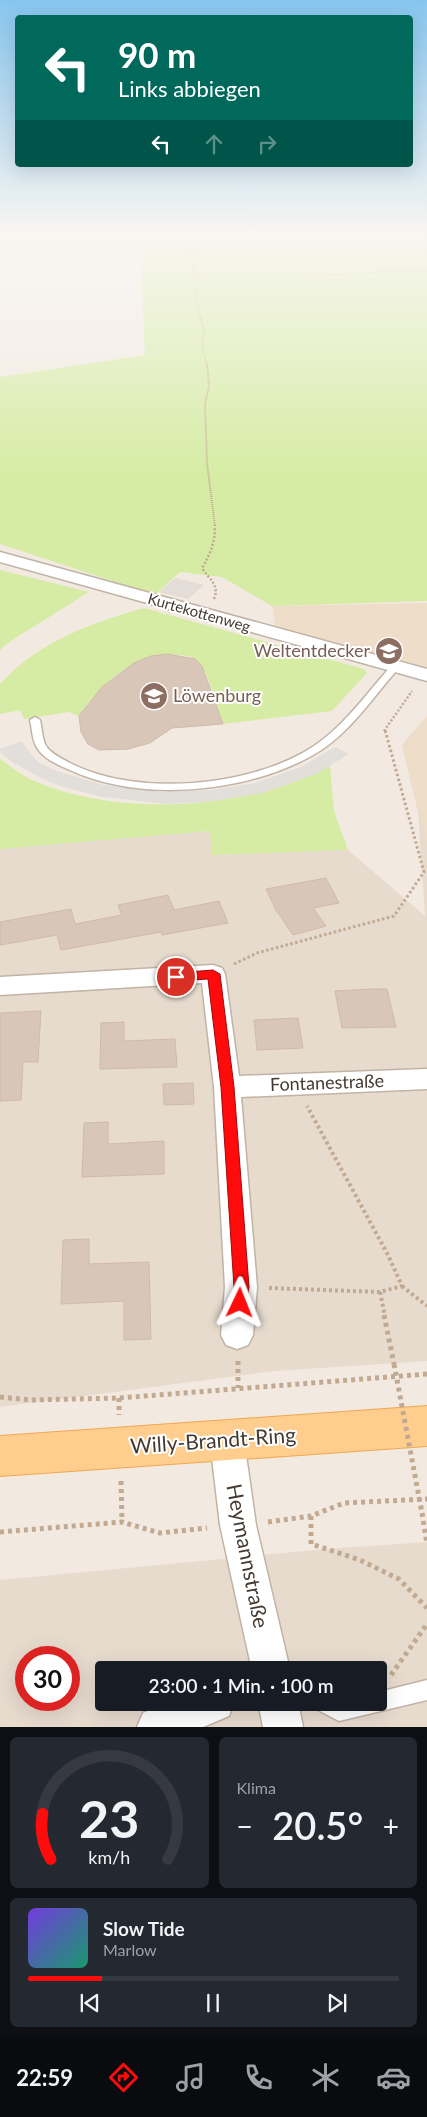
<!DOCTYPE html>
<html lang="de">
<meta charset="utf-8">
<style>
:root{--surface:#171b24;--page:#242831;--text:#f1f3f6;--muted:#9ea1a6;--line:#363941;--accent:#ff0b0c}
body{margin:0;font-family:Lato,sans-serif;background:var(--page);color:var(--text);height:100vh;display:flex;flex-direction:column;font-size:19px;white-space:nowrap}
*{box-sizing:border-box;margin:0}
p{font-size:16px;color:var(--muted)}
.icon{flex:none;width:28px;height:28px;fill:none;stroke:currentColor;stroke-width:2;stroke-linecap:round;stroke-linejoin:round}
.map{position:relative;height:1727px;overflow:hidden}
.drawer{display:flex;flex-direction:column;gap:10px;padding:10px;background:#0d0f14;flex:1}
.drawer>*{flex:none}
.guide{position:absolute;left:15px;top:15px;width:398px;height:152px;border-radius:5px;box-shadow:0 5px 20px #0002;background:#00695c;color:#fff;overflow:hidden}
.speed{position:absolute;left:15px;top:1646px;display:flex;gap:10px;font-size:25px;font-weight:700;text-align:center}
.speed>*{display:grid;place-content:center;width:65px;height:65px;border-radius:50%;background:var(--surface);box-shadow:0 5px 20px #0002;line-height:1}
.speed .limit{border:8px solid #d22;background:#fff;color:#111}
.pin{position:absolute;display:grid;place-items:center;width:42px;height:42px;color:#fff;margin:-21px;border:2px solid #fff;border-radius:50%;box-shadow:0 1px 5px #0007}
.me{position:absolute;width:55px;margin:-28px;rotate:2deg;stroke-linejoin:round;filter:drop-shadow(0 0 4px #0008)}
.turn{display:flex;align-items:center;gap:18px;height:105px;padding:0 20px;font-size:22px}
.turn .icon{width:65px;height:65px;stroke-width:2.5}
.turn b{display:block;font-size:35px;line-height:42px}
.lanes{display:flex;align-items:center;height:48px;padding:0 20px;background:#0003;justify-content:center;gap:25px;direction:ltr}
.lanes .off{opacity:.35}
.big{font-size:38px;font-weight:600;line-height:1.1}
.drawer .widget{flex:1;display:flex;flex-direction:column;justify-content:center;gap:8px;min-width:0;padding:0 18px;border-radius:8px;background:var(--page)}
.drawer .dial{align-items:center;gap:0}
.dial svg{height:130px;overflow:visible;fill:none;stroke:var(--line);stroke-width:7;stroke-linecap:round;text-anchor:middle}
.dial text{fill:var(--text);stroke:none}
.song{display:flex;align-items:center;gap:15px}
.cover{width:60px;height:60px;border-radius:8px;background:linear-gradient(135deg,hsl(260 70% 55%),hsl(160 70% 35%))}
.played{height:5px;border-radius:2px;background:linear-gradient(90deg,var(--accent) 20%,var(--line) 20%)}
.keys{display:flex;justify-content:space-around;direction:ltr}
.heat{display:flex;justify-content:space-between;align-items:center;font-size:28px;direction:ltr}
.drawer .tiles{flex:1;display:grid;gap:10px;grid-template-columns:1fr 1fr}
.widget:last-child{grid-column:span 2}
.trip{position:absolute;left:95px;top:1661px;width:292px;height:50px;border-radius:5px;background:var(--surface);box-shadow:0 5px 20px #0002;font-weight:600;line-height:50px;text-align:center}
.menu{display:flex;height:80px;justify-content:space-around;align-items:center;background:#090b0e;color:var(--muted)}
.menu .icon{width:35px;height:35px}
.menu .active{color:var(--accent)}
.menu b{font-size:22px;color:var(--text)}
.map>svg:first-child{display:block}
</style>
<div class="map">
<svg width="427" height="1727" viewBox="0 0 427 1727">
<rect width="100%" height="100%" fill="#f2eae1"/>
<g fill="#e7dbce" fill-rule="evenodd">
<path d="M427,716V1361L275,1371L0,1407V849L211,831L212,855L348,850L425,916L418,812L402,745Z"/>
<path d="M427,1542V1727H0V1580L326,1549ZM26,1658H69V1700H26ZM104,1670H379V1702H104Z"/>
</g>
<path fill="#e4dcd6" d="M176,578L204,585L188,599L159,592Z"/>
<g fill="#edddc9">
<path d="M427,603V672L276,631L272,606Z"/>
<path d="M427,716V844L402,745Z"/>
</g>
<g fill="#d6eca4">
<path d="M140,235H427V601L272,606L222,577L180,572L155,595L0,544V377L145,355Z"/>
<path d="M0,570L89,592L6,644L0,650Z"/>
<path d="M144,608L364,669L367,673L332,711L223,724C218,709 209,678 202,666C197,658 187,655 179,655C136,651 101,683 79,716L69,712L24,719L20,710L0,714V684C38,642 91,623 144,608Z"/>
<path d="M0,759C10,766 21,775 32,780C118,818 247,810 330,766L334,811L348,850L212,855L210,831L0,849Z"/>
</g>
<path fill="#e2deda" d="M21,741L39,763L57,771L103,785L161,792L211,790L255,783L301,767L335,747L349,754L316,774L263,793L206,802L168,804L103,797L66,788L45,780L12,762L0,752V749Z"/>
<g fill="#d8c7b8" stroke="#d0baa8">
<path d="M168,654L195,659L202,666L223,724L172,728L150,743L128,749L99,750L88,744L81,732L79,716L102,687L134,663L151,656Z"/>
<path d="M326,878L339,903L313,908L326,926L293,935L276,910L266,889Z"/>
<path d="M168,895L174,910L219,901L228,923L162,935L161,932L61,950L57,935L0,945V922L71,909L75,924L122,915L118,905Z"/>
<path d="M372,989H387L396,1027L342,1028L335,991Z"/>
<path d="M41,1011L38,1062H23L21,1100L0,1101V1013Z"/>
<path d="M298,1018L303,1048L257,1050L254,1020Z"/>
<path d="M124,1022V1041L175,1039L177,1067L100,1069L101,1023Z"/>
<path d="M193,1083L194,1104L164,1105L163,1084Z"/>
<path d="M108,1122V1144L164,1141V1174L82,1177L84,1123Z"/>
<path d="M89,1239V1264L149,1262L151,1339L124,1340V1301L61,1304L63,1240Z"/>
</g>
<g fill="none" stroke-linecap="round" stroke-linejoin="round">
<g stroke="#c1b3a6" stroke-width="3">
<g id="lane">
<path d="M395,664L398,665V669C372,698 348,736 313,755C247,793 139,803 70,770C58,765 42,758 36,746C32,738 32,728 30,720L35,717L40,720C42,728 42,739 46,746C52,755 65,760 74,765C140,796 244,787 306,751C341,731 366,694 392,665Z"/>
<path d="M427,1680V1700L339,1721L316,1709L313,1702H379V1692Z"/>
</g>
</g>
<g stroke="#c1b3a6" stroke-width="3">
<g id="street">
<path d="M0,552L427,669V681L0,562Z"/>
<path d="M213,965L222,968L225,974L239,1076L427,1069V1089L241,1097L257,1287L253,1335L248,1345L237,1349L226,1345L221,1335L225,1287L214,1087L202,983L0,995V977Z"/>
<path d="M227,1425L239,1429L244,1441L256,1525L290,1670H252L220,1525L210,1441L215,1429Z"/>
<path d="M167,1702H234L229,1716L203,1727H137L143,1713Z"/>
<path d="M258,1702H298L303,1727H263Z"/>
</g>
</g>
<g stroke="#efa852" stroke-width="2">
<path id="primary" d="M427,1406V1446L0,1476V1436Z"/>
</g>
<g stroke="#c2aa92" stroke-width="1" stroke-dasharray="1 1" stroke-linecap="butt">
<path d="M197,235H190L197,305L204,331L202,347L207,364"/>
<path d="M194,276H313L427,269"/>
</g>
<path stroke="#c2aa92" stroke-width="2" stroke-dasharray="1 1" stroke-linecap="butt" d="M207,363L209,386L205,405L207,463L215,526"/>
<g stroke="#c2aa92" stroke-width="2.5" stroke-dasharray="2 2" stroke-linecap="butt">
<path d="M214,599C220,585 209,579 202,568C211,553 215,542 215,525"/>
<path d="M384,731L412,691"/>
</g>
<path stroke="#c2aa92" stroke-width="3" stroke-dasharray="2.5 2.5" stroke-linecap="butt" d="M234,964L257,953L394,916L424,872L385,730"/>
<g stroke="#c2aa92" stroke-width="4" stroke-dasharray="3 3" stroke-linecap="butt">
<path d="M402,1286L427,1306"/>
<path d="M269,1288L380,1292L402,1286L388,1255L307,1106"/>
<path d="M380,1292L385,1316"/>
</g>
<g stroke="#c2aa92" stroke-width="5" stroke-dasharray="4 4" stroke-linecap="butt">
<path d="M384,1315L394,1364"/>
<path d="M238,1361V1388"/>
<path d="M0,1397L31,1400L119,1398L427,1374"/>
<path d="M119,1398V1415"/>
<path d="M121,1481L122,1522"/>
<path d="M422,1513L427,1544"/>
<path d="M311,1516V1544L360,1560L399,1579L427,1608"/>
<path d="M268,1522L311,1516L344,1503L427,1499"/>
<path d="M0,1532L122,1522L160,1533L207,1528"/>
<path d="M391,1675L427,1624"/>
</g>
<use href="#lane" fill="#fff" fill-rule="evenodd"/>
<use href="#street" fill="#fff" fill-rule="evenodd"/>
<use href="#primary" fill="#ffcd8d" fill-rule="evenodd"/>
<path stroke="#c2aa92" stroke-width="5" stroke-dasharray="4 4" stroke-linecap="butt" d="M394,1364L422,1513"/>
</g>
<linearGradient id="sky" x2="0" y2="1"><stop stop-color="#87c5ee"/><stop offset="0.49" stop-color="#f9f6f2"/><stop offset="1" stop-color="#f9f6f2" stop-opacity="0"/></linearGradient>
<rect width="427" height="477" fill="url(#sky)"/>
<path fill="#ff0b0c" stroke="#a60708" d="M213,970L220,974L234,1087L249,1287L246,1308L240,1310L234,1308L232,1303L234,1287L221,1087L208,979L176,981L169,977L176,973Z"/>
<defs>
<g id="school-disc" transform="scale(1.4375)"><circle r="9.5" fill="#8d6e63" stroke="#fff"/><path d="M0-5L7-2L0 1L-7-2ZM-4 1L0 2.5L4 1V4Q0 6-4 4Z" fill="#fff"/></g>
</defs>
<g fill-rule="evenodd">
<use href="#school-disc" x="389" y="651"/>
<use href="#school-disc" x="154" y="696"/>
</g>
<g text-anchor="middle" stroke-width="4" stroke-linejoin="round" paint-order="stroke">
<g font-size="15" fill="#443a31" stroke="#fff">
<text transform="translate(199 613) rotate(16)" y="5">Kurtekottenweg</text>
</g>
<g font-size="18" fill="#785e54" stroke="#fff" text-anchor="end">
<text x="370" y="657">Weltentdecker</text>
<text x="173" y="702" text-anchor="start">Löwenburg</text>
</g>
<g font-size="18" fill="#443a31" stroke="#fff">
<text transform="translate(327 1083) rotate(-2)" y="6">Fontanestraße</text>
</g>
<g font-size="21" fill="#443a31" stroke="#fff">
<text transform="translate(213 1441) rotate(-4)" y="7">Willy-Brandt-Ring</text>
<text transform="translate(247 1556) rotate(79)" y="7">Heymannstraße</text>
</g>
</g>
</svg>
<div class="speed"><div class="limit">30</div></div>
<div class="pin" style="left:176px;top:977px;background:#d93025"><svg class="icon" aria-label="arrive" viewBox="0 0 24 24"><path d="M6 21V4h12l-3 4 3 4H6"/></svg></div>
<svg class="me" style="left:240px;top:1303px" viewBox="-20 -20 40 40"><path d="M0-17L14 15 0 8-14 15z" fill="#ff0b0c" stroke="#fff" stroke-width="4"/></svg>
<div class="trip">23:00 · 1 Min. · 100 m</div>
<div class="guide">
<div class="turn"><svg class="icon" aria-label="left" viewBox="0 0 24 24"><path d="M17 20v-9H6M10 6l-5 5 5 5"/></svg><div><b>90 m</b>Links abbiegen</div></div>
<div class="lanes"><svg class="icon" aria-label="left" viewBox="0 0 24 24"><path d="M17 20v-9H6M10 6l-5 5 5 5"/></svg><svg class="icon off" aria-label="ahead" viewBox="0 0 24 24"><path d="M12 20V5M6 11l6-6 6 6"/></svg><svg class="icon off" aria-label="right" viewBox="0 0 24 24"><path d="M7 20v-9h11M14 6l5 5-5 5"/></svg></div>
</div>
</div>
<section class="drawer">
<div class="tiles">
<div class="widget dial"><svg viewBox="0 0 100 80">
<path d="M14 69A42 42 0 1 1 86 69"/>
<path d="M14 69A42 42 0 0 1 9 41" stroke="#ff0b0c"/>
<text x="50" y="56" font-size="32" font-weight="700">23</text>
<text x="50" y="72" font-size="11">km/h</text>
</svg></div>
<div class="widget"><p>Klima</p>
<div class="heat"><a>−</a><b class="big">20.5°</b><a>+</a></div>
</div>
<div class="widget">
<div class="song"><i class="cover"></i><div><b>Slow Tide</b><p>Marlow</p></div></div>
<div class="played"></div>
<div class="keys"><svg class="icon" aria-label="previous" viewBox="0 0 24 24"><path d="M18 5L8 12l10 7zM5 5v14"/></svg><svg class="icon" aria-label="pause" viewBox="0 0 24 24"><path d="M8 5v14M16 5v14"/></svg><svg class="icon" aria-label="next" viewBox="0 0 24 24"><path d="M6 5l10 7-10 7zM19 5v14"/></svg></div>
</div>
</div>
</section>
<nav class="menu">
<b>22:59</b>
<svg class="icon active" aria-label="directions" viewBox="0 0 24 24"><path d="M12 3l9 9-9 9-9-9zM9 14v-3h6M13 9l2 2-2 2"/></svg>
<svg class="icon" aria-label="music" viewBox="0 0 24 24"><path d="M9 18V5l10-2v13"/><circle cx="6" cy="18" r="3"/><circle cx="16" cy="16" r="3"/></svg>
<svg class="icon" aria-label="phone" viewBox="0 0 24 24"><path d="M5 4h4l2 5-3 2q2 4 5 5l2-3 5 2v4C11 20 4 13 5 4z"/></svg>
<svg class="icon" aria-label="climate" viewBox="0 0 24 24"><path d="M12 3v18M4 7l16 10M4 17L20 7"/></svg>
<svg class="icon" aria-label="car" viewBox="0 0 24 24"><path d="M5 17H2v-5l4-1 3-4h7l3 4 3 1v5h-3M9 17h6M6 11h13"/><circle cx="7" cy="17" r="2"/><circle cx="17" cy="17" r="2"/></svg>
</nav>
